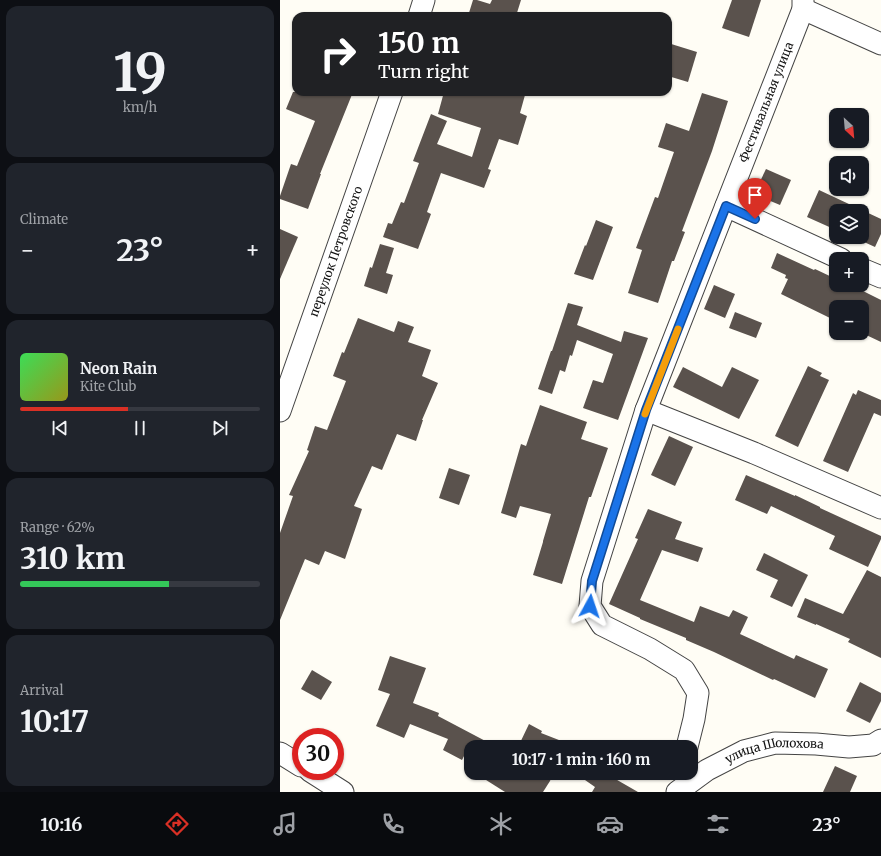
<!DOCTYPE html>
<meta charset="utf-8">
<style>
:root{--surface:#171b24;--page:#20242c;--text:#f1f3f6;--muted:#9ea1a6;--line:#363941;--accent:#d93025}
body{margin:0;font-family:Merriweather,serif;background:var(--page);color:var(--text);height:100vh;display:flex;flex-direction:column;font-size:15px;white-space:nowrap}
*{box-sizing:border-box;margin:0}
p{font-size:13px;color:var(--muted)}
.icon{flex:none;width:22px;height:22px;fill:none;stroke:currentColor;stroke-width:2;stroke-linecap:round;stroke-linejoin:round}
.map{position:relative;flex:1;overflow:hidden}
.drawer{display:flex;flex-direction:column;gap:6px;padding:6px;background:#0d0f14;width:280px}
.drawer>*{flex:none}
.top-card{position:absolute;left:12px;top:12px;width:380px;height:84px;border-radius:12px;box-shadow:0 1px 3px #0004;background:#202124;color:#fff;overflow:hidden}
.needle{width:26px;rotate:154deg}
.tools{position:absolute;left:549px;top:108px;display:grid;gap:8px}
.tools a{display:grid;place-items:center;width:40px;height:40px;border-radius:8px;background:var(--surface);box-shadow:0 1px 3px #0004;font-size:20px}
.speed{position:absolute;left:12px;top:728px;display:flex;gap:8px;font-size:20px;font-weight:700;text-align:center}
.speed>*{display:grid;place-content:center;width:52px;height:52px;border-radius:50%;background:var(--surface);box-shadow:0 1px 3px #0004;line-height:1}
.speed .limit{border:6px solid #d22;background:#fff;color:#111}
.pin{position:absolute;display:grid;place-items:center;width:34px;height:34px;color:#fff;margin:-41px -17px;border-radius:50% 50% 50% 0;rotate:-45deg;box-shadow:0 0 4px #0007}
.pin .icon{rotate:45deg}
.me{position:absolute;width:44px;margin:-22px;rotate:5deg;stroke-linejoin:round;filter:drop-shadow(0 0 3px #0008)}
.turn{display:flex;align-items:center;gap:14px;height:84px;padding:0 20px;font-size:18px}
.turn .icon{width:52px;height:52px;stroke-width:2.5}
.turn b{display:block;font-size:28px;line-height:34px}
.big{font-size:30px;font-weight:700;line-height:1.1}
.drawer .tile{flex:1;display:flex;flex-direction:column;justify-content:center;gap:6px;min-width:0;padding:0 14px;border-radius:12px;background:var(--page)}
.drawer .dial{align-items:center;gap:0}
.dial b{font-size:52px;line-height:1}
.song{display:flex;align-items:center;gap:12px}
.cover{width:48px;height:48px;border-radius:6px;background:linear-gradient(135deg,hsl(130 70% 55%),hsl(60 70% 35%))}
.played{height:4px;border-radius:2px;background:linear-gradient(90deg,var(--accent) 45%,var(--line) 45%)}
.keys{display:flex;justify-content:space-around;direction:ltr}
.heat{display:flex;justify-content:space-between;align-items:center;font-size:22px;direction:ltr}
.charge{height:6px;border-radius:3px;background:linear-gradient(90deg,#34c759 62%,var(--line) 0)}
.trip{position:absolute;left:184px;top:740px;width:234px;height:40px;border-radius:12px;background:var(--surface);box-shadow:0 1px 3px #0004;font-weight:700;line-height:40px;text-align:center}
.menu{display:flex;height:64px;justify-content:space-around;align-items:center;background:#090b0e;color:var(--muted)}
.menu .icon{width:28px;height:28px}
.menu .current{color:var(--accent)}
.menu b{font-size:18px;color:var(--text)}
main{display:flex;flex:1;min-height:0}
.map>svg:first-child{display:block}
</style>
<main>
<section class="drawer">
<div class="tile dial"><b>19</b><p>km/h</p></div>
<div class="tile"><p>Climate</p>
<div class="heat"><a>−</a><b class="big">23°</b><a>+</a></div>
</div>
<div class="tile">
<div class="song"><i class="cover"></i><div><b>Neon Rain</b><p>Kite Club</p></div></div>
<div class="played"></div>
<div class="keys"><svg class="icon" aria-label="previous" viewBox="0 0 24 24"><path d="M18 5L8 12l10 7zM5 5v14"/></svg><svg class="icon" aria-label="pause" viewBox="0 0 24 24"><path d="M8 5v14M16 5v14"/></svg><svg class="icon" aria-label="next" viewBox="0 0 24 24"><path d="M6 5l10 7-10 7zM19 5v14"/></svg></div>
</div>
<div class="tile"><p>Range · 62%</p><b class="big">310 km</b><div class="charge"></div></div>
<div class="tile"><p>Arrival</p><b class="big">10:17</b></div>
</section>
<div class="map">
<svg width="601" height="792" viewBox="0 0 601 792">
<rect width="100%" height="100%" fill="#fffdf5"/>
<g fill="#5a524d">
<path d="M193,0H197L210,4L212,0H241L236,16H188Z"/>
<path d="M452,0H481L469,37L442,28Z"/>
<path d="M388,43L417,52L408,82L388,76Z"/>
<path d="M13,92H73L40,174H41L28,209L0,199V196L11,164L17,166L35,121L6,109Z"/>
<path d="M164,92H237L245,95L240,113L247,116L238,145L219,139L208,169L211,170L204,188L161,173L147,212L151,214L138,249L103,237L108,223L112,224L121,202L124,203L139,163L133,161L151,114L167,121L157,144L192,157L201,128L158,114Z"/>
<path d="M422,93L448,101L432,151L402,231L405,232L394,261H392L378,303L348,293L362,250L356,248L375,197L378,198L394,152L378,147L386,123L409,131Z"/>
<path d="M486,169L511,180L500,205L474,194Z"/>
<path d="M539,190L601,219V234L595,247L573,237H582V211H556V230L527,217Z"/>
<path d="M316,220L333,227L313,280L294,274L305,245L306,246Z"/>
<path d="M0,229L18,237L0,279Z"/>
<path d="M100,244L114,248L106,273L113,275L107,294L84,286L90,267L92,268Z"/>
<path d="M497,253L534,270L535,269L556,279V285H571L601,300V342L582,333V307H555L550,318L501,294L508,279L505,278L506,275L491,268Z"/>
<path d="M434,285L455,294L445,318L424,309Z"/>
<path d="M288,303L303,307L297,325L341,342L344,331L368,338L338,420L303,408L313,380L323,383L333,354L297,340L292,356L290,355L285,372L280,370L272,394L258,389L271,351H272Z"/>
<path d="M455,312L482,323L476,338L449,328Z"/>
<path d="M78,318L114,332L118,321L134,327L128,342L151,350L142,376L158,383L142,420H143L136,441L117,434L102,470L92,466L74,506L82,509L65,559L45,551L39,565L25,559L0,620V533L13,496L9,495L29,451L27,450L35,426L47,430L66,381L53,376L62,352L64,353Z"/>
<path d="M528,366L542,373L540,376L549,380L518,447L495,436Z"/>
<path d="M403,367L442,387L452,367L479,380L459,419L393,387Z"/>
<path d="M578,390L601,400V416L594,413L568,472L543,461L573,393L576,395Z"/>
<path d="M260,405L307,422L301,439L328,448L311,497H309L282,584L253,575L263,542V541L271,514L240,506L236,518L221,513L241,444L246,446Z"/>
<path d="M389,436L413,447L395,486L371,475Z"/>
<path d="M169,468L190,475L179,505L159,498Z"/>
<path d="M466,475L515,496V495L540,507V508L601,536V539L588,567L549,549L555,536L491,506L487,514L455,500Z"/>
<path d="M368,509L402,522L395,539L423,548L418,562L382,550L360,600L414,622L420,606L449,617L453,610L468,617L460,634L514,659L516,655L548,669L535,698L494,679L493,680L434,652L406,640V638L360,619V618L329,604L358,539L355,538Z"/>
<path d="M484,553L528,575L512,607L490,597L498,580L476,570Z"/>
<path d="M587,570L601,577V658L568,642L570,639L536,624V625L517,617L525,598L563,614Z"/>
<path d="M110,656L146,668L133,703L159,713L158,716L213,745L212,747L189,746L182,760L163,750L168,739L130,724L124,738L96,726L110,694L98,690Z"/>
<path d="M32,670L52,682L41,700L21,689Z"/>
<path d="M580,682L601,693V701L590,723L566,711Z"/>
<path d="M249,724L262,731L261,733L284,742L282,747H238Z"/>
<path d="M555,766L577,776L570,792H543Z"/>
<path d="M195,773H273L270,781L263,792H225Z"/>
<path d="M295,773H325L358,792H312L315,787Z"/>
</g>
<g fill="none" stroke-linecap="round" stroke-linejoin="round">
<g stroke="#444" stroke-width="23">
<g id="street">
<path d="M523,9L601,44"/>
<path d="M139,16L144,0"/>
<path d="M446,206L561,259"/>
<path d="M582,269L601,277"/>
<path d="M366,410L474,453L601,508"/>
<path id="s1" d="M0,411L112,92"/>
<path id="s2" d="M407,747L414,719L418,693L404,670L370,649L322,625L310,606L312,581L366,410L523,9V0"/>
<path d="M0,753L21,766"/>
<path d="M30,771L63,792"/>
<path id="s3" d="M397,792L427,770L464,751L495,743L536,744L569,747L593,745L601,740"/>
</g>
</g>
<use href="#street" stroke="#fff" stroke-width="21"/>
</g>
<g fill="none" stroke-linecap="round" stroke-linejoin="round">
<g stroke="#114b97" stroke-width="10">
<path id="route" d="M310,606L312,581L366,410L446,206L475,219"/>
</g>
<use href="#route" stroke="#1a73e8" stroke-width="7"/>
<path stroke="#f59e0b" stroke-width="7" d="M365,414L398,329"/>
</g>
<g text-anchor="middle" stroke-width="4" stroke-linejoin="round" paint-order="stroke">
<g font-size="12" fill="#111" stroke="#fff">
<text dy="4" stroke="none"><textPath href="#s2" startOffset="733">Фестивальная улица</textPath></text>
<text dy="4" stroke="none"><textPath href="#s1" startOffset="169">переулок Петровского</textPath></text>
<text dy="4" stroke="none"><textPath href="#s3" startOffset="109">улица Шолохова</textPath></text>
</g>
</g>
</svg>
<div class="tools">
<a><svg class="needle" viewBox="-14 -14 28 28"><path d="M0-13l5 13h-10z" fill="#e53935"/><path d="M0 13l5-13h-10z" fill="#9ea1a6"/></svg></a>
<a><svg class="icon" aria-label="sound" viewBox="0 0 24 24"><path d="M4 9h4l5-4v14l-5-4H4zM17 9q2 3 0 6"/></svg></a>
<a><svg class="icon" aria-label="layers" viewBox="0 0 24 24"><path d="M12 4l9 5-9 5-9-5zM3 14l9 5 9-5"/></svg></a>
<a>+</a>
<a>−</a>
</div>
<div class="speed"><div class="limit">30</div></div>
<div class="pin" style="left:475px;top:219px;background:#d93025"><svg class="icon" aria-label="arrive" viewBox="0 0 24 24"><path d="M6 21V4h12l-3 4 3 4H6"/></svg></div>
<svg class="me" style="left:310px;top:606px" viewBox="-20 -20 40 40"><path d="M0-17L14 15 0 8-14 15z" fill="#1a73e8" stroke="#fff" stroke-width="4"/></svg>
<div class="trip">10:17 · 1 min · 160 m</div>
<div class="top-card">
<div class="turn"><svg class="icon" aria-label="right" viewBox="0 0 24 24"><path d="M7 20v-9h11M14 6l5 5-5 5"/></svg><div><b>150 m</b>Turn right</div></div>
</div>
</div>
</main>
<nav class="menu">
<b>10:16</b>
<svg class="icon current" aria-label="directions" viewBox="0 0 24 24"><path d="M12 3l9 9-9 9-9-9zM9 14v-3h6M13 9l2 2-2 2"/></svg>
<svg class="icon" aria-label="music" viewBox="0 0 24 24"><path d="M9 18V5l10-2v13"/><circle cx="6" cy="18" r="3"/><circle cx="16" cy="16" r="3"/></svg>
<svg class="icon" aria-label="phone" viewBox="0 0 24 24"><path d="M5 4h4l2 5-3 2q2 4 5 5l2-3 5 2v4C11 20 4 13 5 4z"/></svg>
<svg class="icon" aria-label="climate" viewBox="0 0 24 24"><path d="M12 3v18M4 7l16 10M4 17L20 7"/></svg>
<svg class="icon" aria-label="car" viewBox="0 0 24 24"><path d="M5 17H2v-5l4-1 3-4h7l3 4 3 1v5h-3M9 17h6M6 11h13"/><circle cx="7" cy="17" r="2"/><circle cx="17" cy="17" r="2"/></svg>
<svg class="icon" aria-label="filters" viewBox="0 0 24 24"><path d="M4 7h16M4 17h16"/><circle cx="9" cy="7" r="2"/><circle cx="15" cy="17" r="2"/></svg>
<b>23°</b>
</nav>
